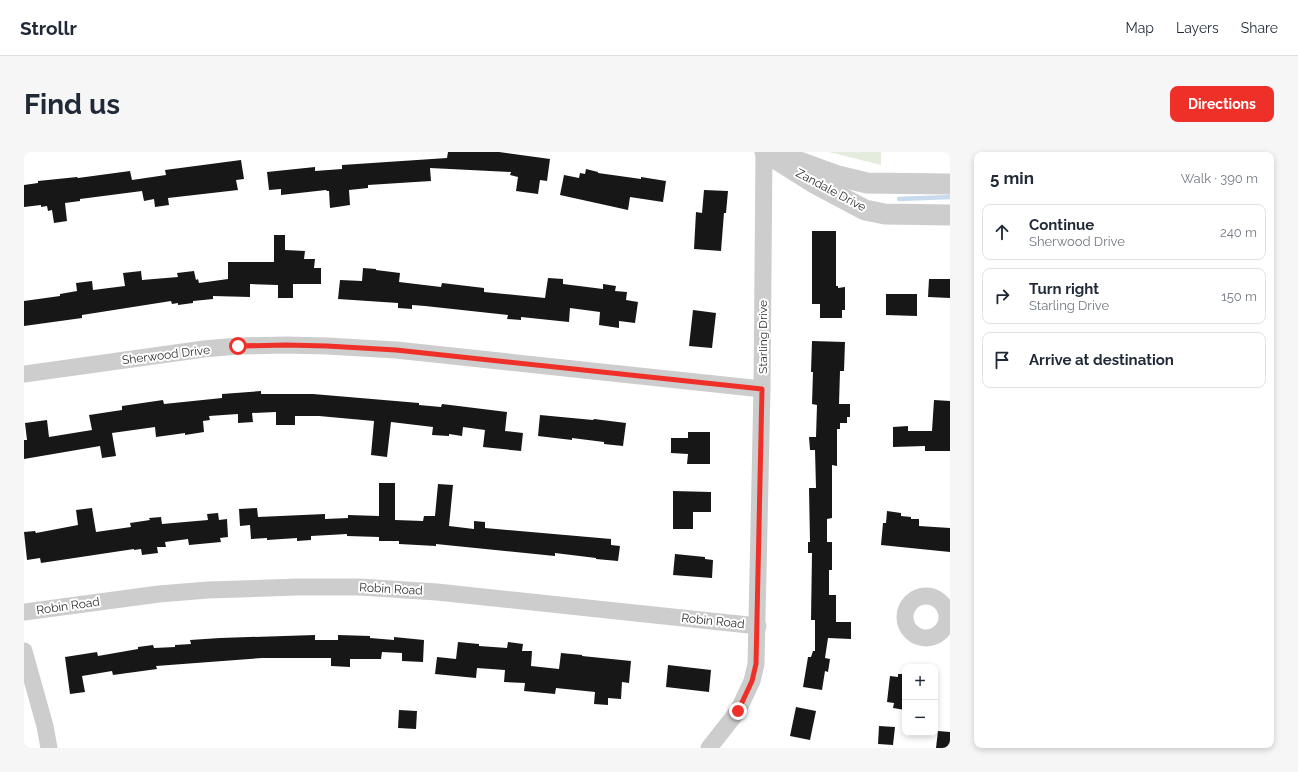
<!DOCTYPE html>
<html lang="en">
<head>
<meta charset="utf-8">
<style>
  :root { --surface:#fff; --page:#f6f6f7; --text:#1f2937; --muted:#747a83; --line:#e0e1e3; --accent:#ef3029 }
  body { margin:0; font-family:Raleway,sans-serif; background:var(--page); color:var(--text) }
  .controls { position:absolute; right:12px; bottom:12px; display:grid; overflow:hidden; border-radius:8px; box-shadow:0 2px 6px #0003 }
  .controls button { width:36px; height:36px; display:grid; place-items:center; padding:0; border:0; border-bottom:1px solid var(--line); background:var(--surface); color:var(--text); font:20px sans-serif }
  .stop { position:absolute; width:12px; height:12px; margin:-9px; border:3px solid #ef3029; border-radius:50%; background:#fff }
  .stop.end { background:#ef3029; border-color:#fff; box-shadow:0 1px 4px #0008 }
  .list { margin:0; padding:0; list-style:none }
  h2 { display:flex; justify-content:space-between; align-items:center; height:52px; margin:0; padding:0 16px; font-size:17px }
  h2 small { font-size:13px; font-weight:400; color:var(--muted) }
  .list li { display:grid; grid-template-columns:26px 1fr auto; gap:12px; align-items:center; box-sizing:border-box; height:56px; margin:0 8px 8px; padding:0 8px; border:1px solid var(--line); border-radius:8px }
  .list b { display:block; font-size:15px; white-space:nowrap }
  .list p { margin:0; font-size:13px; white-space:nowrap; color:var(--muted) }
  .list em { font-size:13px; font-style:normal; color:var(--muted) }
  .icon { flex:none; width:22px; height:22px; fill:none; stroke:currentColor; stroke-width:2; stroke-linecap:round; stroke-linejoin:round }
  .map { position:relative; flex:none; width:926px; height:596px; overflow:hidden; border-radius:8px }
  header { display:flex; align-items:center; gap:24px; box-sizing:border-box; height:56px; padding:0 20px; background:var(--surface); border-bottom:1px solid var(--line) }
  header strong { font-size:19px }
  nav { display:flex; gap:22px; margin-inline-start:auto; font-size:14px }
  .intro { display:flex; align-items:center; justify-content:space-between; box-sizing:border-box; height:96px; padding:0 24px }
  h1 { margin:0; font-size:28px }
  .button { padding:10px 18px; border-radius:8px; background:var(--accent); color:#fff; font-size:14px; font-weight:700 }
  main { display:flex; gap:24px; padding:0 24px }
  aside { flex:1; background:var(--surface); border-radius:8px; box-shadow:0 2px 6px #0003 }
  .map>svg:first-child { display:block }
  .green { fill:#e4eddd }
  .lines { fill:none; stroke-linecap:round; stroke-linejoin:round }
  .stream { stroke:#c8dbee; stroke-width:4.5 }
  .building { fill:#171717 }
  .minor { stroke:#cdcdcd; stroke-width:17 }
  .tertiary { stroke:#cdcdcd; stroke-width:21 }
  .route { stroke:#ef3029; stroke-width:5 }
  .labels { text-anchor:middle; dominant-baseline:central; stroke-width:4; stroke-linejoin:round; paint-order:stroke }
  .street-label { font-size:12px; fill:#303030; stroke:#fff }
</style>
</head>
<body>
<header>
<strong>Strollr</strong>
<nav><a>Map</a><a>Layers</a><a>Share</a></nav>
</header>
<div class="intro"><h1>Find us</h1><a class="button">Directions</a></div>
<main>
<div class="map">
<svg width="926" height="596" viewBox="0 0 926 596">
  <rect width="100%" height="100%" fill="#fff"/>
  <path class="green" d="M805,0h52v13z"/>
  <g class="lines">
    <path class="stream" d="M875,47l51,-2"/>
  </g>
  <g class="building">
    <path d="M424,0h51l51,7 -3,22 -7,-1 -2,14 -22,-3 2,-14 -8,-2 1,-3 -81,-4 1,13 -63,4v3l-19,2 1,15 -20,3 -1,-17h-2l-1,-1 -45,5v-6l-12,1 -2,-18 48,-5v4l27,-2v-4l105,-7z"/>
    <path d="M217,8l3,19 -8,1 2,10 -70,8 1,7 -14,2 -1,-8 -10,2 -2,-10 -62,8v2l-15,2 2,18 -13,2 -2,-13 -4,1 -1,-5 -6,1v-2l-17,2v-22l14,-2v-2l39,-4 1,1 52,-7 2,9 34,-5 -1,-5z"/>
    <path d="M562,17l12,3v1l43,6v-2l25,4 -3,21 -33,-5 -2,13 -68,-15 4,-20 15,3 1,-5 5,1z"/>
    <path d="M680,38l24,1 -2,22h-2l-3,38 -27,-2 2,-37 6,1z"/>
    <path d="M788,79h24v55h2v2l7,-1v23h-3v8h-22v-14h-8z"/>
    <path d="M250,83h11v15l20,1 -1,8h11l-1,9h7v16h-28v14h-15v-13l-28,-1v13l-37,-1v3l-20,2v2l-15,2v-2l-6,1 -1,-3 -89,14v3l-58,8v-25l36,-5v-2l17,-3 -1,-8 16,-2 1,9 32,-4 -2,-13 18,-2 1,9 36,-3 -1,-4 17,-2 2,9 2,-1 1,4 29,-4v-17h46z"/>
    <path d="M339,116l13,1v1l24,3 -1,9 42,5 1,-4 42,5v4l61,6 3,-20 15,1v5l40,5v-5l13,2 -1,5 12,1 -1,8 12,2 -3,21 -16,-2v7l-20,-3 1,-13 -30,-4 -1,14 -48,-5v3l-14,-1 1,-4 -83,-9 -13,-1v4l-14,-1v-5l-60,-4 2,-19 22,1z"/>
    <path d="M905,127h21v19l-22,-1z"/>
    <path d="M862,142h31v22l-31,-1z"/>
    <path d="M669,158l23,3 -4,35 -23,-2z"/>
    <path d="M788,189l33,1 -1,29h-4l-1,33h11v13h-3v6h-7v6h-3v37l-5,-1v53l-5,1v23h5v28h-3v25h7v27h15v17l-23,-1 -3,20 5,1 -2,13 -3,-1 -3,19 -19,-3 5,-30h3l2,-6h2v-31h-4l1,-67h-4v-11h2l-1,-54h7l-1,-38h-5l-1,-13h7l1,-32 -5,-1 1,-32h-2z"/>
    <path d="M237,239v3h52l106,9v2l22,2 1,-3 65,8 -2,19 18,2 -2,18 -38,-4 2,-17 -22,-3 -1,9 -13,-2v2l-17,-1 1,-8 -42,-5 -4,35 -16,-2 3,-34 -55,-5h-24v9h-19v-13l-24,1 1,9 -15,1v-9l-29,2 1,4 -7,1 1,11 -19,3v-2l-29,4 -1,-10 -43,6 4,23 -14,2 -2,-12 -76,13v-19h3l-2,-17 22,-3 2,17 43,-7 -3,-15 33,-5v-4l41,-6 1,4 58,-6v-4z"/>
    <path d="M910,248l16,1v50h-25v-5l-32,1v-20l15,-1v5h24z"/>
    <path d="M516,263l53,5 1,-1 32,4 -3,23 -19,-2v-2l-32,-4v2l-34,-4z"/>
    <path d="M664,280h22v32h-23l1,-10 -17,-1v-15h17z"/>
    <path d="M355,331h16v37l28,1 1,-5h11l3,-32 15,1 -4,41 25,3v-8l11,1v6l126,11v6l9,1 -2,15 -22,-2v-1l-41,-5v3l-119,-12v2l-37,-2v-3h-20v-4l-32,-1v-2l-36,2v4l-14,1v-3l-30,2v-2l-16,1 -1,-14 -10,1 -1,-17 18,-1 1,9 67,-3v5l23,-1v-3l31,1z"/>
    <path d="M649,339l38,1v20h-18v17h-20z"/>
    <path d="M68,356l4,24 35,-5 -1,-4 20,-3 -1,-2 12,-1 1,7 46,-4 -1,-6 11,-1 1,7 8,-1 1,18 -8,1 1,4 -32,3 -1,-6 -23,3 1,5h-9l1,6 -16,2 -1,-6 -7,1v-1l-93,14 -1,-5 -13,2 -3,-28 11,-1 1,2 42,-8 -2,-15z"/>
    <path d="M863,359l14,2v3l10,1v2h8v7l31,2v24l-69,-7 2,-22h3z"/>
    <path d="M651,402l30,3v2l8,1 -1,18 -39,-3z"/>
    <path d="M291,483v5h23v-5l32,1v2l24,2v-3l30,3 -1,22 -21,-1v-8l-20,-1 -1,7h-31v8l-19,-1v-8h-69l-106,8 1,3 -44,6 -1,-4 -30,5 3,16 -15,2 -5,-37 32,-5 1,4 40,-7v-2l15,-2 1,3 21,-1v-2l16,-1 -1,-4 30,-2z"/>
    <path d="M434,490l21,2v2l28,2 1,-6 15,2 -1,7h10l-1,15 28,3 2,-16 21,2v1l49,5 -2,22 -7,-1 -1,17 -13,-1v7l-14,-1 1,-12 -39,-4 -1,6 -31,-3 1,-8 -21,-1 1,-12 -28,-2 -1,10 -41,-4 2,-17 19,2z"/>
    <path d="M644,513l43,5 -2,22 -43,-5z"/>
    <path d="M874,522h7v36l-12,-2 1,-5 -7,-1 3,-26 8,1z"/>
    <path d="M772,555l20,4 -6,29 -20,-4z"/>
    <path d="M375,558l18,1 -1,18 -18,-1z"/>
    <path d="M855,574l16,1 -2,18 -15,-1z"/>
    <path d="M914,579l12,1v16h-14z"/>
  </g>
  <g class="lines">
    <g class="minor">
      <path d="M0,222l180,-25 34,-3 48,-1 41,1 69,4 366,39"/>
      <circle cx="902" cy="465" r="21"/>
      <path d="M0,460l135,-18 49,-4 90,-3h62l77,5 321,34"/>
      <path d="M0,499l21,75 4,22"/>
      <path d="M685,596l29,-37 14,-30 4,-17 6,-275 2,-237"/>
    </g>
    <g class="tertiary">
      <path d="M741,0l51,32 49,26 20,4 65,1"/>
      <path d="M767,7l47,17 29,7 83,1"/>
    </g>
  </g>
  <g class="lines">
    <path class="route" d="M214,194l48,-1 41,1 69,4 366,39 -6,275 -4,17 -14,30"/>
  </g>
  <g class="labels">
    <g class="street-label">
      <text transform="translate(807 38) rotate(28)">Zandale Drive</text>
      <text transform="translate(739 185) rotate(-90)">Starling Drive</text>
      <text transform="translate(142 203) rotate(-7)">Sherwood Drive</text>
      <text transform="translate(367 437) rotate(3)">Robin Road</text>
      <text transform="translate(44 454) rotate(-8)">Robin Road</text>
      <text transform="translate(689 469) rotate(6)">Robin Road</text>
    </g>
  </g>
</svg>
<div class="controls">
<button>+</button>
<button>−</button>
</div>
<div class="stop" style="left:214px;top:194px"></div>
<div class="stop end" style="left:714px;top:559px"></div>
</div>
<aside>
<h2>5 min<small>Walk · 390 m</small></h2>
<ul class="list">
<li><svg class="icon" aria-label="ahead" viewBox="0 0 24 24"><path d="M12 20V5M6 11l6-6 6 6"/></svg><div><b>Continue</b><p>Sherwood Drive</p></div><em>240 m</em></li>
<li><svg class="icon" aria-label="right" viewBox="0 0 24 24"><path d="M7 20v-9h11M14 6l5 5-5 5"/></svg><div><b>Turn right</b><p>Starling Drive</p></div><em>150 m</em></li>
<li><svg class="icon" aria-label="arrive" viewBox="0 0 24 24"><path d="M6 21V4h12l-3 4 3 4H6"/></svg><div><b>Arrive at destination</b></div></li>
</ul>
</aside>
</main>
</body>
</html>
